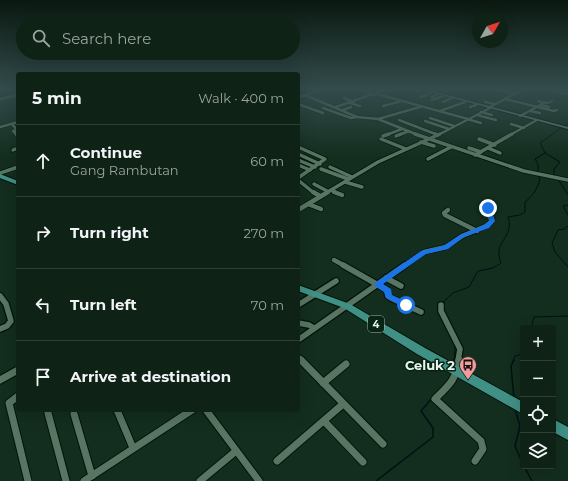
<!DOCTYPE html>
<html lang="en">
<head>
<meta charset="utf-8">
<style>
  :root { --surface:#0e2216; --page:#172a1f; --text:#f1f3f6; --muted:#9ba4a1; --line:#2e3f35 }
  body { margin:0; font-family:Montserrat,sans-serif; background:var(--page); color:var(--text) }
  .controls { position:absolute; right:12px; bottom:12px; display:grid; overflow:hidden; border-radius:4px; box-shadow:0 4px 16px #0002 }
  .controls button { width:36px; height:36px; display:grid; place-items:center; padding:0; border:0; border-bottom:1px solid var(--line); background:var(--surface); color:var(--text); font:20px sans-serif }
  .compass { position:absolute; left:472px; top:12px; width:36px; height:36px; border-radius:50%; background:var(--surface); box-shadow:0 4px 16px #0002; rotate:51deg }
  .stop { position:absolute; width:12px; height:12px; margin:-9px; border:3px solid #1a73e8; border-radius:50%; background:#fff }
  .stop.end { background:#1a73e8; border-color:#fff; box-shadow:0 1px 4px #0008 }
  .list { margin:0; padding:0; list-style:none }
  h2 { display:flex; justify-content:space-between; align-items:center; height:52px; margin:0; padding:0 16px; font-size:17px }
  h2 small { font-size:13px; font-weight:400; color:var(--muted) }
  .list li { display:grid; grid-template-columns:26px 1fr auto; gap:12px; align-items:center; box-sizing:border-box; height:72px; padding:0 16px; border-top:1px solid var(--line) }
  .list b { display:block; font-size:15px; white-space:nowrap }
  .list p { margin:0; font-size:13px; white-space:nowrap; color:var(--muted) }
  .list em { font-size:13px; font-style:normal; color:var(--muted) }
  .icon { flex:none; width:22px; height:22px; fill:none; stroke:currentColor; stroke-width:2; stroke-linecap:round; stroke-linejoin:round }
  .map { position:relative; flex:none; width:568px; height:481px; overflow:hidden }
  .search { position:absolute; background:var(--surface); box-shadow:0 4px 16px #0002; left:16px; top:16px; width:284px; height:44px; display:flex; align-items:center; gap:10px; box-sizing:border-box; padding:0 14px; border-radius:22px; color:var(--muted); font-size:15px }
  .panel { position:absolute; background:var(--surface); box-shadow:0 4px 16px #0002; left:16px; top:72px; width:284px; height:340px; border-radius:4px }
  .map>svg:first-child { display:block }
  .lines { fill:none; stroke-linecap:round; stroke-linejoin:round }
  .stream-far1 { stroke:#001115; stroke-width:1 }
  .stream { stroke:#001115; stroke-width:1.5 }
  .street-far4-casing { stroke:#001508; stroke-width:3.5 }
  .street-far3-casing { stroke:#001508; stroke-width:5 }
  .street-far2-casing { stroke:#001508; stroke-width:6 }
  .street-far1-casing { stroke:#001508; stroke-width:8 }
  .street-casing { stroke:#001508; stroke-width:9 }
  .secondary-casing { stroke:#001508; stroke-width:2 }
  .highway-casing { stroke:#001508; stroke-width:2 }
  .street-far4 { stroke:#587462; stroke-width:2.5 }
  .street-far3 { stroke:#587462; stroke-width:3.5 }
  .street-far2 { stroke:#587462; stroke-width:4.5 }
  .street-far1 { stroke:#587462; stroke-width:5.5 }
  .street { stroke:#587462; stroke-width:7 }
  .secondary { fill:#517c6d; fill-rule:evenodd }
  .highway { fill:#409086; fill-rule:evenodd }
  .route { fill:#1a73e8 }
  .labels { text-anchor:middle; dominant-baseline:central; stroke-width:3; stroke-linejoin:round; paint-order:stroke }
  .shield { fill:#092315; stroke:#a5b7ac; stroke-width:1 }
  .shield-label { font-size:10px; font-weight:bold; fill:#e8f7ed }
  .near-poi-label { font-size:13px; font-weight:bold; fill:#e8f7ed; stroke:#092315; text-anchor:end }
</style>
</head>
<body>
<div class="map">
<svg width="568" height="481" viewBox="0 0 568 481">
  <rect width="100%" height="100%" fill="#132d1e"/>
  <g class="lines">
    <g class="stream-far1">
      <path d="M538,172v-8l-3,-5 10,-6"/>
      <path d="M554,176v-7l6,-7 -15,-9 -5,-10 28,-20"/>
      <path d="M558,179l10,16"/>
      <path d="M568,205l-5,1 5,9"/>
      <path d="M568,226l-4,3 -6,1 -6,13 3,9 13,15"/>
      <path d="M442,303l11,-10 16,-6 9,-16 15,-3 8,-5c-9,-23 14,-24 7,-46l12,-2 5,-3v-10c8,-7 12,-12 15,-23l-2,-4"/>
      <path d="M533,328l-1,-4 2,-7 34,-1"/>
      <path d="M454,361l1,-15"/>
      <path d="M513,361l2,-5 8,-2"/>
    </g>
    <g class="stream">
      <path d="M514,360l-3,6 3,32"/>
      <path d="M454,364v-4"/>
      <path d="M515,409l5,17 -5,20 8,18"/>
      <path d="M524,466l8,15"/>
      <path d="M376,481l57,-44v-9l-12,-17 11,-13"/>
    </g>
    <g class="street-far4-casing">
      <g id="street-far4">
        <path d="M14,89l4,4"/>
        <path d="M360,89l14,6"/>
        <path d="M495,89l20,5"/>
        <path d="M546,89l22,5"/>
        <path d="M430,92l8,-3"/>
        <path d="M377,94l91,25"/>
        <path d="M305,95l52,22 21,2 40,16"/>
        <path d="M298,97l27,-8"/>
        <path d="M421,97l11,-4"/>
        <path d="M432,97l6,-3"/>
        <path d="M344,98l10,4"/>
        <path d="M0,99l18,-4"/>
        <path d="M505,99l49,12 3,-1"/>
        <path d="M432,100l12,-4"/>
        <path d="M443,102l9,-4"/>
        <path d="M485,102l10,2"/>
        <path d="M544,102l4,1 4,-2"/>
        <path d="M350,103l10,3"/>
        <path d="M298,104l25,9"/>
        <path d="M541,105l8,2"/>
        <path d="M383,106l19,-5"/>
        <path d="M336,107l51,-18"/>
        <path d="M470,107l6,-2"/>
        <path d="M323,108l28,10 6,-1"/>
        <path d="M488,108l36,-19"/>
        <path d="M343,110l8,-3"/>
        <path d="M440,111l25,-9"/>
        <path d="M530,111l10,2"/>
        <path d="M481,112l11,3"/>
        <path d="M477,115l19,5"/>
        <path d="M520,116l24,-13 -6,-2"/>
        <path d="M430,118l24,8"/>
        <path d="M378,119l42,-12"/>
        <path d="M467,119l14,4"/>
        <path d="M399,120l39,15"/>
        <path d="M425,121l24,8"/>
        <path d="M12,124l5,6 -4,1 4,4"/>
        <path d="M511,124l13,4"/>
        <path d="M0,127l18,-5"/>
        <path d="M386,135l16,-6"/>
        <path d="M399,135l10,-4"/>
        <path d="M438,135l52,-27"/>
        <path d="M510,135l27,-15"/>
      </g>
    </g>
    <g class="street-far3-casing">
      <g id="street-far3">
        <path d="M16,134l2,2"/>
        <path d="M415,134l109,37 44,9"/>
        <path d="M435,134l3,1"/>
        <path d="M383,136l6,-2"/>
        <path d="M396,136l5,-2"/>
        <path d="M381,139l25,10"/>
        <path d="M479,139l16,6"/>
        <path d="M421,142l13,4"/>
        <path d="M298,147l27,12 -27,19"/>
        <path d="M469,148l12,4"/>
        <path d="M488,148l12,5"/>
        <path d="M13,150l5,-2"/>
        <path d="M298,154l22,10"/>
        <path d="M475,155l37,-21"/>
        <path d="M428,159l23,-12"/>
        <path d="M298,160l17,7"/>
        <path d="M298,165l12,5"/>
        <path d="M330,167l22,10"/>
        <path d="M321,169l27,10"/>
        <path d="M0,173l18,-6"/>
        <path d="M298,180l16,13"/>
        <path d="M345,182l17,5"/>
        <path d="M314,184l13,7"/>
        <path d="M331,190l6,3"/>
        <path d="M326,193l52,-31 62,-28"/>
      </g>
    </g>
    <g class="street-far2-casing">
      <g id="street-far2">
        <path d="M313,192l7,4"/>
        <path d="M334,192l8,3"/>
        <path d="M308,204l13,5"/>
        <path d="M298,210l30,-18"/>
        <path d="M448,210l-4,3 1,2 32,16"/>
        <path d="M334,260l11,6"/>
        <path d="M404,266l20,-14 22,-5 16,-11 24,-10 6,-5 -2,-10 -4,-4"/>
      </g>
    </g>
    <g class="street-far1-casing">
      <g id="street-far1">
        <path d="M343,265l44,25 1,6 3,2 30,14"/>
        <path d="M386,278l15,8"/>
        <path d="M0,296l6,8 5,17 -4,5 -7,3"/>
        <path d="M298,305l38,-24"/>
        <path d="M441,305v6l19,38 -2,12"/>
        <path d="M298,323l11,2 5,3"/>
        <path d="M298,340l107,-75"/>
        <path d="M298,357l4,4"/>
      </g>
    </g>
    <g class="street-casing">
      <g id="street">
        <path d="M301,360l82,84"/>
        <path d="M459,360c-3,20 -10,25 -24,39l46,42 2,8 -8,12"/>
        <path d="M0,380l18,-10"/>
        <path d="M323,383l23,-19"/>
        <path d="M18,396l-9,7 19,78"/>
        <path d="M117,410l16,38"/>
        <path d="M206,410l53,71"/>
        <path d="M48,413l18,68"/>
        <path d="M74,414l18,62"/>
        <path d="M324,421l39,41"/>
        <path d="M277,461l66,-57"/>
        <path d="M84,481l108,-71"/>
        <path d="M200,481l36,-30"/>
      </g>
    </g>
    <g class="secondary-casing">
      <path id="secondary" d="M425,89l143,38v2l-150,-40z"/>
    </g>
    <g class="highway-casing">
      <g id="highway">
        <path d="M0,174l18,7v4l-18,-7z"/>
        <path d="M298,285l52,19 75,44 98,54v12l-106,-60 -73,-46 -46,-17z"/>
        <path d="M553,419l15,8v13l-15,-8z"/>
      </g>
    </g>
    <use href="#street-far4" class="street-far4"/>
    <use href="#street-far3" class="street-far3"/>
    <use href="#street-far2" class="street-far2"/>
    <use href="#street-far1" class="street-far1"/>
    <use href="#street" class="street"/>
    <use href="#secondary" class="secondary"/>
    <use href="#highway" class="highway"/>
  </g>
  <linearGradient id="sky" x2="0" y2="1"><stop stop-color="#0a1910"/><stop offset="0.57" stop-color="#334c4c"/><stop offset="1" stop-color="#334c4c" stop-opacity="0"/></linearGradient>
  <rect width="568" height="157" fill="url(#sky)"/>
  <path class="route" d="M488,206l3,2 4,13 -6,7 -25,9 -16,12 -22,5 -43,30 8,5 1,6 17,8v4h-5l-18,-9 -2,-6 -9,-6v-3l46,-32 22,-5 17,-11 24,-10 5,-4 -4,-13z"/>
  <defs>
    <g id="bus-pin" transform="scale(0.9)"><path d="M0 17L-7.5 6A9.5 9.5 0 1 1 7.5 6Z" fill="#f59b9d" stroke="#092315"/><path d="M-5-6H5V4H4V6H2V4H-2V6H-4V4H-5ZM-3.5-4V0h7V-4ZM-3.5 1.2v1.5H-2V1.2ZM2 1.2v1.5H3.5V1.2Z" fill="#111"/></g>
  </defs>
  <g fill-rule="evenodd">
    <use href="#bus-pin" x="468" y="365"/>
  </g>
  <g class="labels">
    <rect class="shield" x="368" y="316" width="16" height="16" rx="3"/>
    <g class="shield-label">
      <text x="376" y="324">4</text>
    </g>
    <g class="near-poi-label">
      <text x="455" y="365">Celuk 2</text>
    </g>
  </g>
</svg>
<div class="controls">
<button>+</button>
<button>−</button>
<button><svg class="icon" aria-label="locate" viewBox="0 0 24 24"><circle cx="12" cy="12" r="6"/><path d="M12 2v4M12 18v4M2 12h4M18 12h4"/></svg></button>
<button><svg class="icon" aria-label="layers" viewBox="0 0 24 24"><path d="M12 4l9 5-9 5-9-5zM3 14l9 5 9-5"/></svg></button>
</div>
<svg class="compass" viewBox="-18 -18 36 36"><path d="M0-13l5 13h-10z" fill="#e53935"/><path d="M0 13l5-13h-10z" fill="#9ba4a1"/></svg>
<div class="stop" style="left:406px;top:305px"></div>
<div class="stop end" style="left:488px;top:208px"></div>
<div class="search"><svg class="icon" aria-label="search" viewBox="0 0 24 24"><circle cx="10" cy="10" r="6"/><path d="M15 15l6 6"/></svg>Search here</div>
<section class="panel">
<h2>5 min<small>Walk · 400 m</small></h2>
<ul class="list">
<li><svg class="icon" aria-label="ahead" viewBox="0 0 24 24"><path d="M12 20V5M6 11l6-6 6 6"/></svg><div><b>Continue</b><p>Gang Rambutan</p></div><em>60 m</em></li>
<li><svg class="icon" aria-label="right" viewBox="0 0 24 24"><path d="M7 20v-9h11M14 6l5 5-5 5"/></svg><div><b>Turn right</b></div><em>270 m</em></li>
<li><svg class="icon" aria-label="left" viewBox="0 0 24 24"><path d="M17 20v-9H6M10 6l-5 5 5 5"/></svg><div><b>Turn left</b></div><em>70 m</em></li>
<li><svg class="icon" aria-label="arrive" viewBox="0 0 24 24"><path d="M6 21V4h12l-3 4 3 4H6"/></svg><div><b>Arrive at destination</b></div></li>
</ul>
</section>
</div>
</body>
</html>
